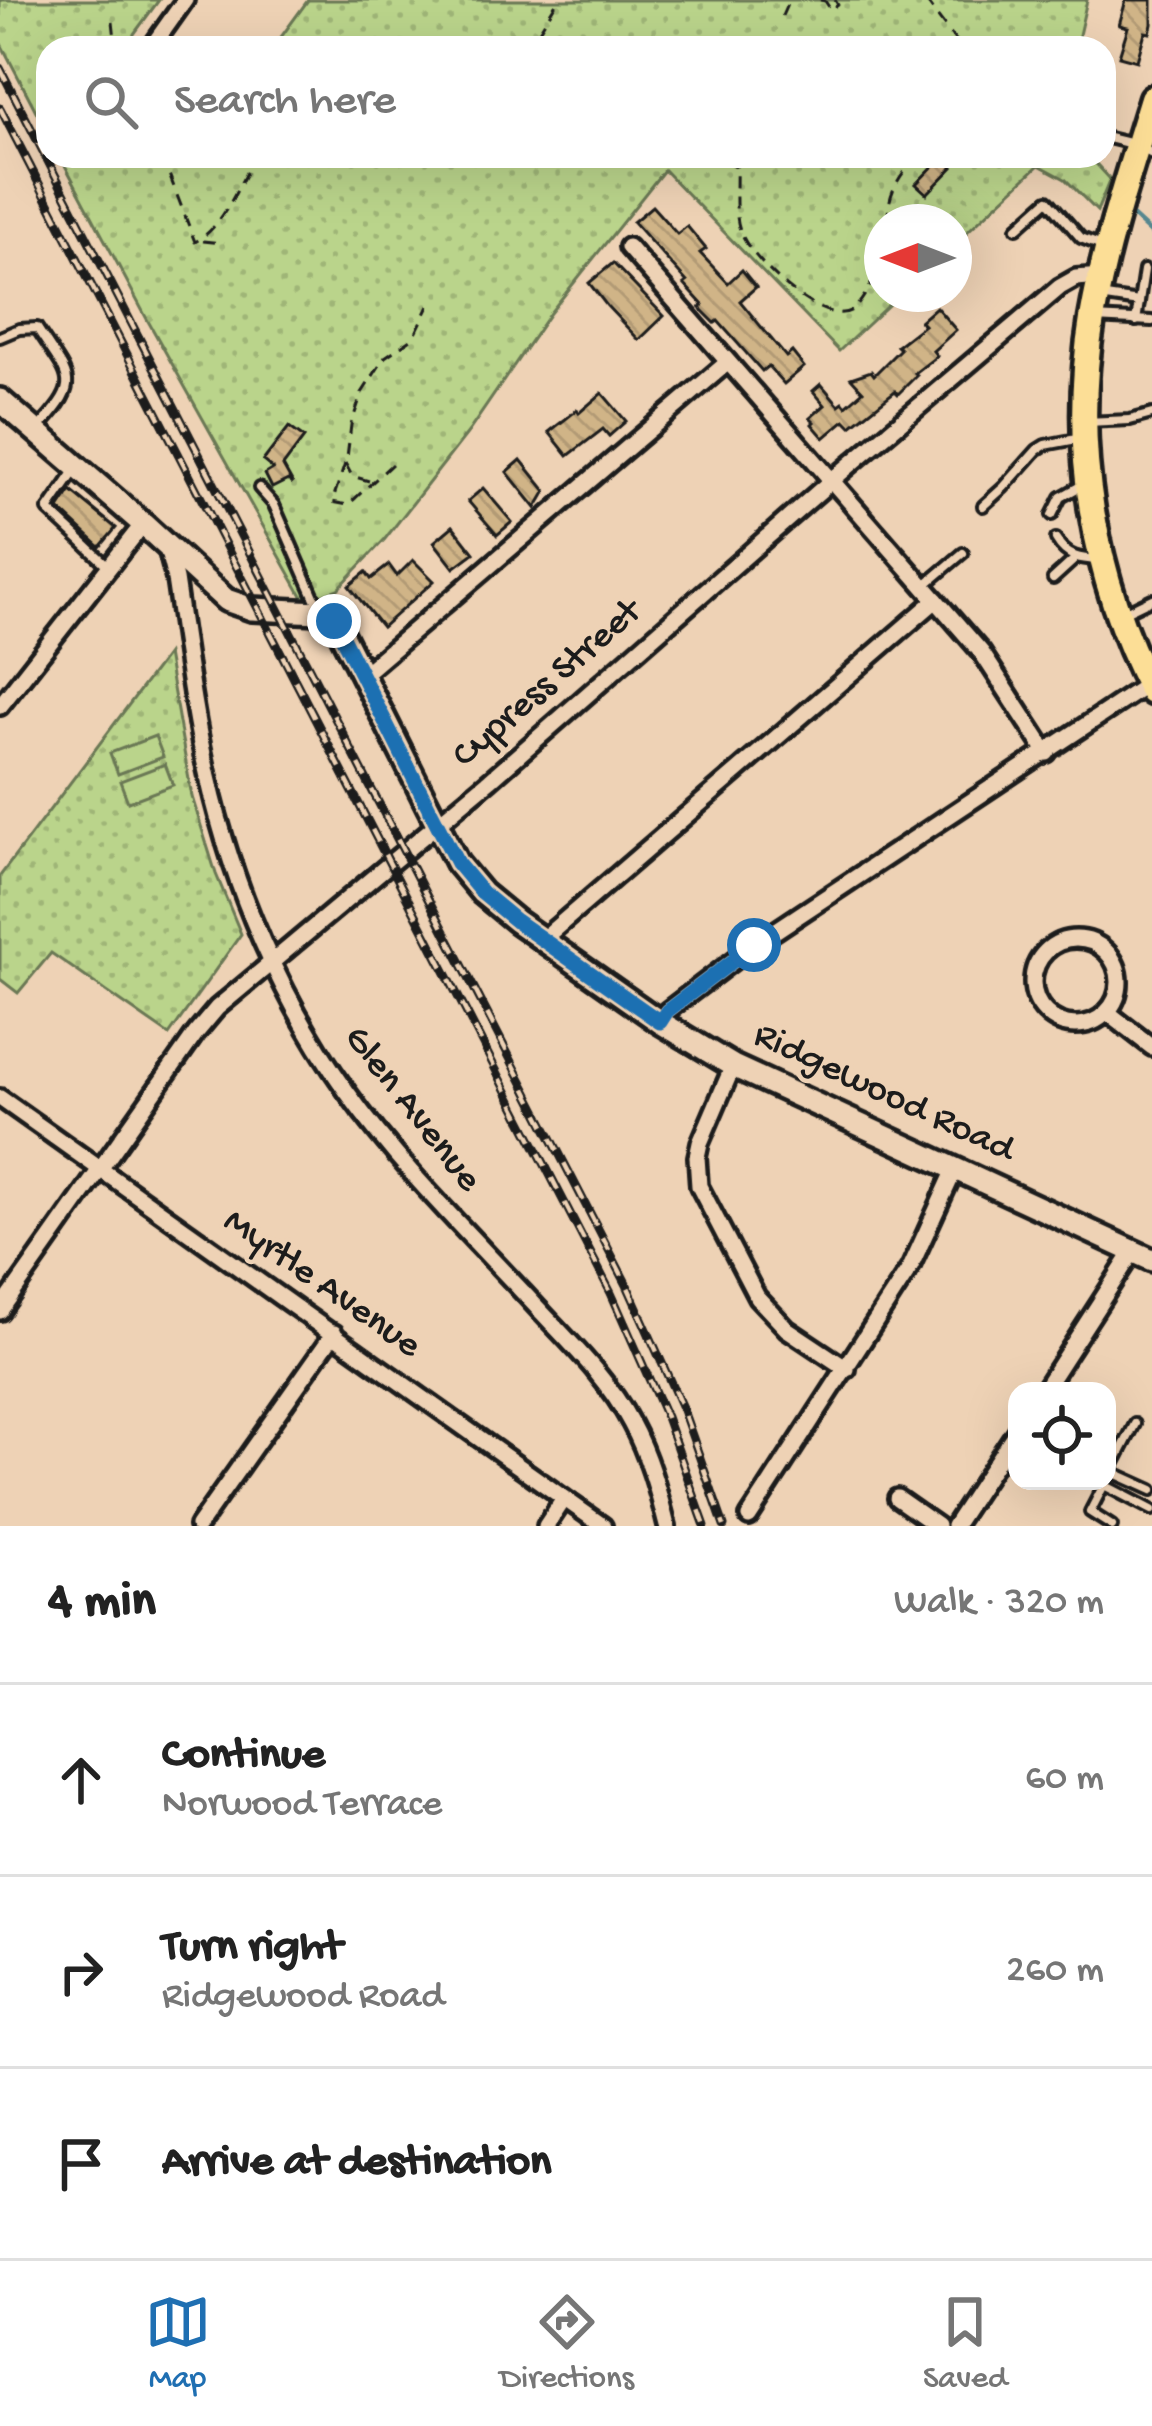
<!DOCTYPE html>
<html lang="en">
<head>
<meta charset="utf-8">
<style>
  :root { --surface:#fff; --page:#f2f2f2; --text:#222; --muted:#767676; --line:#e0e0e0; --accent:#1f6fb2 }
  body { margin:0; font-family:"Gochi Hand",sans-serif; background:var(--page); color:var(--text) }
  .controls { position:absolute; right:36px; bottom:36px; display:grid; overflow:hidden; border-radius:24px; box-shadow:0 12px 48px #0002 }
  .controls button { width:108px; height:108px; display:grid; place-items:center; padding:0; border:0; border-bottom:3px solid var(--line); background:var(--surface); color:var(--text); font:60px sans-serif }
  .compass { position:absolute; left:864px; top:204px; width:108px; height:108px; border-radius:50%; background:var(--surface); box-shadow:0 12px 48px #0002; rotate:270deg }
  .stop { position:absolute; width:36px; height:36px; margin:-27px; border:9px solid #1f6fb2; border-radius:50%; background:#fff }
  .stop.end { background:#1f6fb2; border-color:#fff; box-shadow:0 3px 12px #0008 }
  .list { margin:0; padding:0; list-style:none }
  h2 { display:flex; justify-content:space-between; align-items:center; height:156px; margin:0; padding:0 48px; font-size:51px }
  h2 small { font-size:39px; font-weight:400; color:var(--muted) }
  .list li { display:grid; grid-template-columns:78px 1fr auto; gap:36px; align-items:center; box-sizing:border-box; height:192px; padding:0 48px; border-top:3px solid var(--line) }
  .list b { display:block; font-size:45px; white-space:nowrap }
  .list p { margin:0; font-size:39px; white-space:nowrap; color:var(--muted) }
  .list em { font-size:39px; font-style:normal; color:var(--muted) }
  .icon { flex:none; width:66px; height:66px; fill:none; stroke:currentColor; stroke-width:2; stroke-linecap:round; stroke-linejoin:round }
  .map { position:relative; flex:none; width:1152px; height:1526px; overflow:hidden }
  .search { position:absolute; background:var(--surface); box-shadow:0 12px 48px #0002; left:36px; right:36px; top:36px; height:132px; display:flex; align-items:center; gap:30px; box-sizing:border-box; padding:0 42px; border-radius:36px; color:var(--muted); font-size:45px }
  .sheet { height:732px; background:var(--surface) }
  nav { display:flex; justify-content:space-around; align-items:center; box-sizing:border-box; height:168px; border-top:3px solid var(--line); background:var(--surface); font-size:33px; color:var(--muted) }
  nav a { display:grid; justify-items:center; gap:6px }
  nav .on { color:var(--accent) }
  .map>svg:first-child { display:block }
  .grass { fill:url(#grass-dots); stroke:#6b7854; stroke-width:3 }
  .garden { fill:#bad48b; stroke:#6b7854; stroke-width:3 }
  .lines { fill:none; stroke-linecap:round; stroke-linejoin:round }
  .stream { stroke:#57878f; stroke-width:4.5 }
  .building { fill:url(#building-back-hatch); stroke:#1c1c1c; stroke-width:3 }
  .lane-casing { stroke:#1c1c1c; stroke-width:16 }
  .street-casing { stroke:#1c1c1c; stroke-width:24 }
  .secondary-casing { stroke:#1c1c1c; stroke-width:30 }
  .primary-casing { stroke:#1c1c1c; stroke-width:33 }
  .path { stroke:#1c1c1c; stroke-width:3; stroke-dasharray:12 9; stroke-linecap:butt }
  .lane { stroke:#eed2b5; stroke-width:8 }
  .street { stroke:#eed2b5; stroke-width:15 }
  .secondary { stroke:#eed2b5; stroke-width:21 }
  .primary { stroke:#fcde96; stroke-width:24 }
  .rail-casing { stroke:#1c1c1c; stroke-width:9 }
  .rail { stroke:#eed2b5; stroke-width:4.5; stroke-dasharray:14; stroke-linecap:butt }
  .route { stroke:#1f6fb2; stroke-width:15 }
  .labels { text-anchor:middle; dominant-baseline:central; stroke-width:9; stroke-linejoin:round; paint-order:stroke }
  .street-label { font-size:39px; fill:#1c1c1c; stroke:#eed2b5 }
</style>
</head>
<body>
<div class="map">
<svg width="1152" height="1526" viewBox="0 0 1152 1526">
  <defs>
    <pattern id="grass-dots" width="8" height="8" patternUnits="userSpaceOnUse" patternTransform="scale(3)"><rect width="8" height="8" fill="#bad48b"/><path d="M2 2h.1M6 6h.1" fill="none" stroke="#9fb577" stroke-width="1.8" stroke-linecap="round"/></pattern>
    <pattern id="building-back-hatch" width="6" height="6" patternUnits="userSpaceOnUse" patternTransform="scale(3)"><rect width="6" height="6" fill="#d0b487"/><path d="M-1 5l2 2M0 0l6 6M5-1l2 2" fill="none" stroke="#b29a74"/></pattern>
  </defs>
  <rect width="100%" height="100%" fill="#eed2b5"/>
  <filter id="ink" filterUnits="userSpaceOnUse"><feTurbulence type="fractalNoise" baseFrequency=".00833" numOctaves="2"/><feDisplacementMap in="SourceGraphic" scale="24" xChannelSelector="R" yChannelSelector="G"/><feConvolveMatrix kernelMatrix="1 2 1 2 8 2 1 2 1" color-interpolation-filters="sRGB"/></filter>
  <g filter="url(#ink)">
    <g class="grass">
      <path d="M0,0h159l-25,34 -3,14h-83v86l-48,-92z"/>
      <path d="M308,0h779l-11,48h-803z"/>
      <path d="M60,156h1029l21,23 -13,32 -32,-32 -26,-14 -85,79v-22h-72v72h18l-61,57 -175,-181 -114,143 -81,118 -84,108 -47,50 -33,12 -157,-280z"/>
      <path d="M167,654l25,143 24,77 25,60 -72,101 -118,-82 -33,40 -18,-14v-103z"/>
    </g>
    <g class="garden">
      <path d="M155,736l8,21 -45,17 -8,-21z"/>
      <path d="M165,764l8,21 -45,17 -8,-21z"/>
    </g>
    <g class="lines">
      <path class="stream" d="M1128,212l24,22"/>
    </g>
    <g class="building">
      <path d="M1126,0h26v24l-2,9 -5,-1 -8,29 -18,-5 9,-29 -9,-2z"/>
      <path d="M942,157l11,10 -26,27 -11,-10z"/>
      <path d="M652,206l25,28 10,-8 19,23 -6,4 28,30 14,-13 14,17 -16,14 46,56 6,-5 12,15 -20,17 -16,-18 -6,5 -44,-50 -3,2 -15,-15 3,-3 -19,-21 3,-2 -54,-60z"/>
      <path d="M613,263l51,53 -25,24 -32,-34 -18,-23z"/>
      <path d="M936,307l20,23 -23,21 4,5 -22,17 2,2 -19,19 -3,-3 -44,35 -6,-6 -21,18 -12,-14 2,-2 -4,-4 15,-13 -12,-14 8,-7 18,21 4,-3 3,4 17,-15 -12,-13 20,-7 3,4 26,-26 -3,-3 27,-21 -4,-4z"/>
      <path d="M602,393l24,28 -17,15 -6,-7 -35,27 -19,-24 28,-22 2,3z"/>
      <path d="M289,427l15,11 -21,28 10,18 -5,-4 -16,8 -7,-14 8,-5 -10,-8z"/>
      <path d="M521,460l25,31 -10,17 -29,-36z"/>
      <path d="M483,488l29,34 -15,13 -29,-34z"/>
      <path d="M71,491l45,37 -16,19 -41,-38z"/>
      <path d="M453,526l21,27 -20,15 -20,-26z"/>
      <path d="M413,560l21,21 -52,46 -33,-41 17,-14 5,7 18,-14 8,11z"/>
    </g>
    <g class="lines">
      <g class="lane-casing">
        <g id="lane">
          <path d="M1104,137l33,8 15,9"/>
          <path d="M1017,228l31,-28 33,38 21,8"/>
          <path d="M1099,296l40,6"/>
          <path d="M1094,318l58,3"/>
          <path d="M1136,321l8,-51"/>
          <path d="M0,337l19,-8 18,-1c33,52 47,52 0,102"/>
          <path d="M1086,422l44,-2 22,-6"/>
          <path d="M77,468l-29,42 61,57"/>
          <path d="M259,488l15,17 46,105"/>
          <path d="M983,506l21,-19 33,-37 8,-5 37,-7"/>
          <path d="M1052,515l9,-18 25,-14"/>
          <path d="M1056,539c11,19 24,20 44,21"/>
          <path d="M1053,579l23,-21"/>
          <path d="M924,586l39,-33"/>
          <path d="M1125,612l27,-13"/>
          <path d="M1110,1471l42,19"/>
          <path d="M1107,1478l28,-54"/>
          <path d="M1106,1481l-16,31 22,14"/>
          <path d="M1104,1485l48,25"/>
        </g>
      </g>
      <g class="street-casing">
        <g id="street">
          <path d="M151,48l34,-48"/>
          <path d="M628,247l354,406 65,100"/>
          <path d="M167,548l8,31c10,66 18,133 33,198 25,111 73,222 139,315 54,76 123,143 186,211 35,38 74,74 98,120 18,33 27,67 36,103"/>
          <path d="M362,675l366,-313"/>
          <path d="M0,706l143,-182"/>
          <path d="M543,939l393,-339"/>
          <circle cx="1076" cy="982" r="43"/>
          <path d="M1107,1012l45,35"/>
          <path d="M660,1022l7,-11 87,-66 394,-261"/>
          <path d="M733,1066l-33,77 -3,14 2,29 58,111 30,32 60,40"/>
          <path d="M0,1098l603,428"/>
          <path d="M0,1311l196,-278 21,-25 273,-228 341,-299 229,-194 16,-9 25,-2"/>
          <path d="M1043,1391l91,-141"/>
          <path d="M897,1498l40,28"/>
          <path d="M749,1517l161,-249 46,-101"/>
          <path d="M198,1526l136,-193"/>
          <path d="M546,1526l18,-27"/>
          <path d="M954,1526l63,-96"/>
        </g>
      </g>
      <g class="secondary-casing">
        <path id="secondary" d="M0,400l143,124 83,76 26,9 68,3 15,9 122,242 25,30 34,28 144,101 73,44 419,194"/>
      </g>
      <g class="primary-casing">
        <path id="primary" d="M1152,98c-22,72 -47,146 -60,221 -21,127 1,259 60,373"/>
      </g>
      <g class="path">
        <path d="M820,0l5,1 6,9 7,-5 -3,-5"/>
        <path d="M925,0l36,48"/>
        <path d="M782,16l7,-16"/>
        <path d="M113,21l3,27"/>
        <path d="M525,48l7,-6 26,-42"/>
        <path d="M162,156l33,86c26,-14 40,-49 54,-75"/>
        <path d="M731,156v6l5,7c1,21 -3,47 6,66 10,25 81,94 110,75 9,-6 16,-21 22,-31l-2,-14 10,-19"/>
        <path d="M736,167l3,-11"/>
        <path d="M888,222c-1,-28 10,-46 30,-66"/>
        <path d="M203,241l21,2"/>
        <path d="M345,463l7,13 17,5"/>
        <path d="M392,464l-44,41 -16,-3 15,-44 4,-33 11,-32 23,-36 29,-20 15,-31"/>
      </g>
      <use href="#lane" class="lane"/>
      <use href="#street" class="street"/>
      <use href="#secondary" class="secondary"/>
      <use href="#primary" class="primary"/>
      <g class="rail-casing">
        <g id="rail">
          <path d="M0,68l627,1217 56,125 41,116"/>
          <path d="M0,108l611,1185 55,124 39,109"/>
        </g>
      </g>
      <use href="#rail" class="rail"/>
    </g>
  </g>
  <g class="lines" filter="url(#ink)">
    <path class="route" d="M334,621l123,242 25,30 34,28 144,101 7,-11 87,-66"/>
  </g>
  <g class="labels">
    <g class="street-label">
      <text transform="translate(548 685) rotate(-41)">Cypress Street</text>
      <text transform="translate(883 1094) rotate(25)">Ridgewood Road</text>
      <text transform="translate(411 1110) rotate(52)">Glen Avenue</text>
      <text transform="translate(321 1285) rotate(35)">Myrtle Avenue</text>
    </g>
  </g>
</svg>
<div class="controls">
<button><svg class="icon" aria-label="locate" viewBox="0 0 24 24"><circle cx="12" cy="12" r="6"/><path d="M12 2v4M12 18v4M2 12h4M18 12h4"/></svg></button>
</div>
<svg class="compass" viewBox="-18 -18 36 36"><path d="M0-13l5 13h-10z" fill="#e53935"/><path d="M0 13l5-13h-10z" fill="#767676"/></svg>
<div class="stop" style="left:754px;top:945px"></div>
<div class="stop end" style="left:334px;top:621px"></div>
<div class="search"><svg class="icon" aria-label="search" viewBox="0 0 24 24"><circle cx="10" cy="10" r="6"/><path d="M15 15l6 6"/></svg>Search here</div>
</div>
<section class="sheet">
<h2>4 min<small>Walk · 320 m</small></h2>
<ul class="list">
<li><svg class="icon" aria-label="ahead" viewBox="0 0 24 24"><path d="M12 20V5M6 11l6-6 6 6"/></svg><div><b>Continue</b><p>Norwood Terrace</p></div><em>60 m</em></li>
<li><svg class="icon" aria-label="right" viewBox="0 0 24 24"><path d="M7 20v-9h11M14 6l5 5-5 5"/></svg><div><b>Turn right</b><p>Ridgewood Road</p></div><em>260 m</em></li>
<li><svg class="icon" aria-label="arrive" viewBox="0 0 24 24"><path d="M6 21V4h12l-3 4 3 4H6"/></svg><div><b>Arrive at destination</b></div></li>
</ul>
</section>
<nav>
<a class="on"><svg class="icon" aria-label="map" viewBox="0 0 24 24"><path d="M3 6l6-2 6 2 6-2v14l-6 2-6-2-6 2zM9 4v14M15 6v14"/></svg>Map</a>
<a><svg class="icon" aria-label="directions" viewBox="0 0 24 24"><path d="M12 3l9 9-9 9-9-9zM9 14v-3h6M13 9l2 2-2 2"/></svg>Directions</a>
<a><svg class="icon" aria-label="saved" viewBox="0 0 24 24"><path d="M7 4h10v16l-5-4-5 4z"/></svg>Saved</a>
</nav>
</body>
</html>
